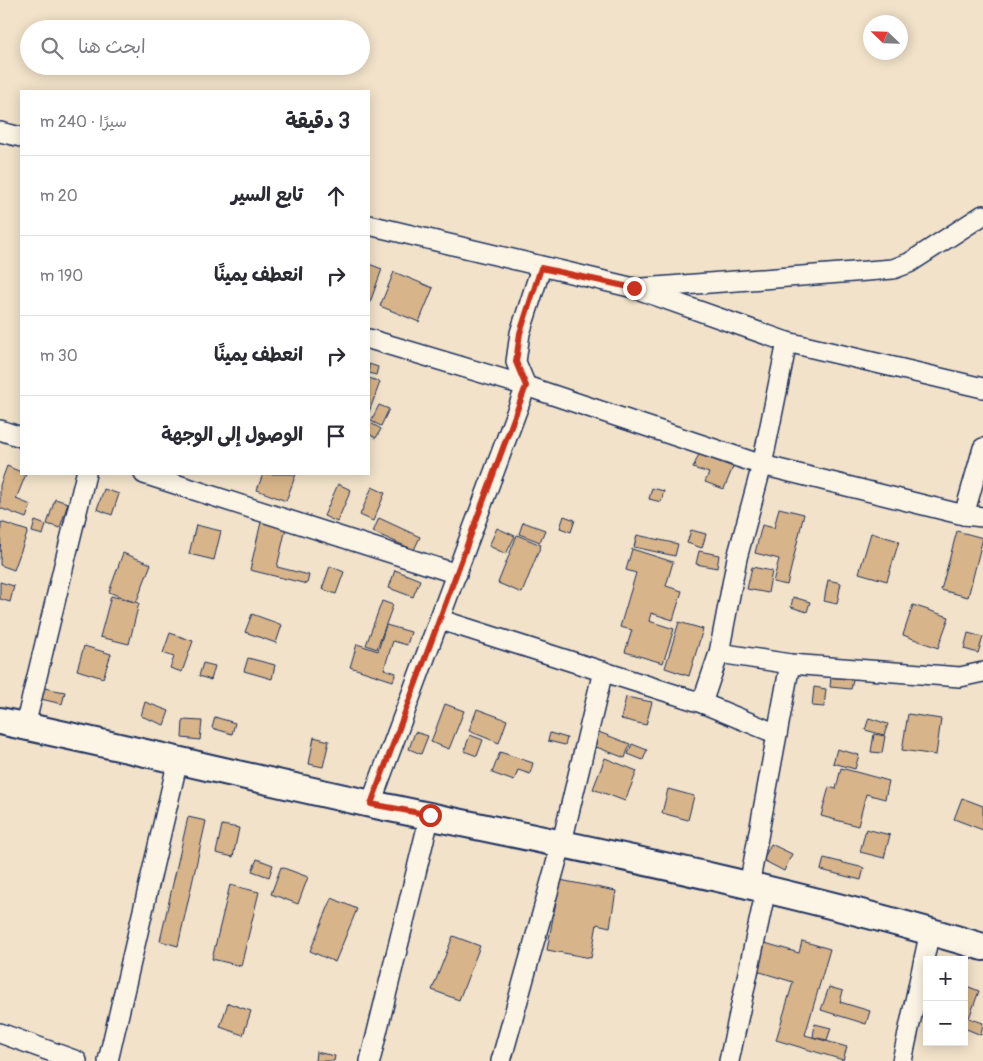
<!DOCTYPE html>
<html lang="ar">
<head>
<meta charset="utf-8">
<style>
  :root { --surface:#fff; --page:#f2f2f3; --text:#2b2b33; --muted:#7c7c81; --line:#e1e1e2 }
  body { margin:0; font-family:Pangolin,"Playpen Sans Arabic",sans-serif; background:var(--page); color:var(--text); direction:rtl }
  .controls { position:absolute; right:15px; bottom:15px; display:grid; overflow:hidden; border-radius:0px; box-shadow:0 2px 12px #0003 }
  .controls button { width:45px; height:45px; display:grid; place-items:center; padding:0; border:0; border-bottom:1px solid var(--line); background:var(--surface); color:var(--text); font:25px sans-serif }
  .compass { position:absolute; left:863px; top:15px; width:45px; height:45px; border-radius:50%; background:var(--surface); box-shadow:0 2px 12px #0003; rotate:293deg }
  .stop { position:absolute; width:15px; height:15px; margin:-11px; border:4px solid #c8321e; border-radius:50%; background:#fff }
  .stop.end { background:#c8321e; border-color:#fff; box-shadow:0 1px 5px #0008 }
  .list { margin:0; padding:0; list-style:none }
  h2 { display:flex; justify-content:space-between; align-items:center; height:65px; margin:0; padding:0 20px; font-size:21px }
  h2 small { font-size:16px; font-weight:400; color:var(--muted) }
  .list li { display:grid; grid-template-columns:32px 1fr auto; gap:15px; align-items:center; box-sizing:border-box; height:80px; padding:0 20px; border-top:1px solid var(--line) }
  .list b { display:block; font-size:19px; white-space:nowrap }
  .list em { font-size:16px; font-style:normal; color:var(--muted) }
  .icon { flex:none; width:28px; height:28px; fill:none; stroke:currentColor; stroke-width:2; stroke-linecap:round; stroke-linejoin:round }
  .map { position:relative; flex:none; width:983px; height:1061px; overflow:hidden; direction:ltr }
  .search { position:absolute; background:var(--surface); box-shadow:0 2px 12px #0003; left:20px; top:20px; width:350px; height:55px; display:flex; align-items:center; gap:12px; box-sizing:border-box; padding:0 18px; border-radius:28px; color:var(--muted); font-size:19px }
  .panel { position:absolute; background:var(--surface); box-shadow:0 2px 12px #0003; left:20px; top:90px; width:350px; height:385px; border-radius:0px; direction:rtl }
  .map>svg:first-child { display:block }
  .building { fill:#d7b489; stroke:#1b2f5e }
  .lines { fill:none; stroke-linecap:round; stroke-linejoin:round }
  .minor-casing { stroke:#1b2f5e; stroke-width:22 }
  .secondary-casing { stroke:#1b2f5e; stroke-width:30 }
  .minor { stroke:#fcf5e5; stroke-width:19 }
  .secondary { stroke:#fcf5e5; stroke-width:26 }
  .route { stroke:#c8321e; stroke-width:6 }
</style>
</head>
<body>
<div class="map">
<svg width="983" height="1061" viewBox="0 0 983 1061">
  <rect width="100%" height="100%" fill="#f1e2c9"/>
  <filter id="ink" filterUnits="userSpaceOnUse"><feTurbulence type="fractalNoise" baseFrequency=".02" numOctaves="2"/><feDisplacementMap in="SourceGraphic" scale="10" xChannelSelector="R" yChannelSelector="G"/><feConvolveMatrix kernelMatrix="1 2 1 2 8 2 1 2 1" color-interpolation-filters="sRGB"/></filter>
  <g filter="url(#ink)">
    <g class="building">
      <path d="M369,264l13,5 -13,36z"/>
      <path d="M394,272l39,16 -14,34 -39,-16z"/>
      <path d="M369,364l9,3 -2,8 -7,-2z"/>
      <path d="M369,378l11,4 -11,30z"/>
      <path d="M379,405l10,4 -8,17 -10,-5z"/>
      <path d="M369,422l12,7 -5,9 -7,-4z"/>
      <path d="M699,454l34,13 -9,22 -19,-7 4,-9 -16,-5z"/>
      <path d="M7,466l14,6v2h5l-10,25 15,6 -5,13 -26,-10v-23z"/>
      <path d="M263,474h33l-10,27 -29,-11z"/>
      <path d="M338,484l13,6 -14,32 -13,-6z"/>
      <path d="M372,487l13,6 -12,28 -13,-6z"/>
      <path d="M652,488l12,3 -3,11 -12,-3z"/>
      <path d="M104,489l15,5 -7,21 -15,-6z"/>
      <path d="M55,499l13,4 -8,25 -13,-4z"/>
      <path d="M779,508l25,6 -17,71 -14,-3 6,-23 -24,-6 7,-28 12,3z"/>
      <path d="M564,516l11,4 -4,12 -11,-4z"/>
      <path d="M379,518l41,19 -6,13 -41,-18z"/>
      <path d="M35,521l11,4 -3,10 -11,-3z"/>
      <path d="M1,522l27,9 -14,39 -14,-5z"/>
      <path d="M261,522l25,6 -9,39 32,8 -2,9 -57,-14z"/>
      <path d="M523,522l22,8 -5,12 -21,-8z"/>
      <path d="M196,525l25,6 -7,29 -25,-6z"/>
      <path d="M497,528l18,8 -9,18 -17,-8z"/>
      <path d="M691,530l15,4 -4,14 -15,-5z"/>
      <path d="M957,531l26,7 -15,59 -27,-7z"/>
      <path d="M871,533l28,8 -12,40 -28,-8z"/>
      <path d="M517,535l24,10 -19,48 -24,-10z"/>
      <path d="M637,535l41,9 -3,12 -41,-9z"/>
      <path d="M632,549l41,13 -7,24 16,5 -9,29 -22,-7 -2,8 25,8 -11,34 -38,-11 7,-22 -12,-3 16,-54 -10,-3z"/>
      <path d="M699,551l20,4 -2,13 -21,-4z"/>
      <path d="M123,553l28,11 -15,39 -27,-11z"/>
      <path d="M330,566l14,6 -8,22 -14,-5z"/>
      <path d="M752,567l20,4 -4,22 -21,-4z"/>
      <path d="M395,570l25,10 -7,17 -24,-9z"/>
      <path d="M828,580l13,3 -4,21 -13,-3z"/>
      <path d="M0,582l14,4 -4,16 -10,-3z"/>
      <path d="M111,596l28,7 -10,41 -29,-7z"/>
      <path d="M793,597l17,5 -3,10 -16,-5z"/>
      <path d="M382,601l11,4 -16,44 -11,-4z"/>
      <path d="M913,605l36,12 -11,31 -35,-13z"/>
      <path d="M252,614l30,11 -6,18 -31,-11z"/>
      <path d="M679,622l24,7 -14,47 -24,-8z"/>
      <path d="M386,625l25,7 -4,13 -14,-4 -9,28 12,4 -3,8 -43,-14 7,-23 21,7z"/>
      <path d="M170,633l23,8 -11,31 -12,-4 4,-11 -11,-4z"/>
      <path d="M968,633l15,4 -5,16 -14,-4z"/>
      <path d="M84,646l27,8 -8,24 -26,-8z"/>
      <path d="M248,658l27,7 -3,14 -28,-8z"/>
      <path d="M203,663l12,3 -4,14 -12,-4z"/>
      <path d="M831,677l22,3 -2,9 -21,-2z"/>
      <path d="M814,687l12,2 -2,18 -12,-1z"/>
      <path d="M44,688l21,4 -3,12 -21,-5z"/>
      <path d="M626,697l26,5 -6,23 -25,-6z"/>
      <path d="M145,702l24,9 -5,14 -23,-9z"/>
      <path d="M445,704l19,7 -15,38 -18,-7z"/>
      <path d="M477,709l30,11 -8,23 -30,-12z"/>
      <path d="M908,714l33,5 -5,36 -34,-5z"/>
      <path d="M215,717l20,6 -3,11 -20,-6z"/>
      <path d="M869,718l19,6 -4,11 -19,-5z"/>
      <path d="M183,720l19,1 -2,19 -18,-2z"/>
      <path d="M596,731l34,13 -5,14 -34,-13z"/>
      <path d="M415,732l13,4 -7,18 -12,-5z"/>
      <path d="M550,733l17,5 -2,7 -17,-4z"/>
      <path d="M874,734l11,2 -3,17 -11,-1z"/>
      <path d="M470,735l13,5 -6,16 -13,-5z"/>
      <path d="M314,737l15,4 -6,26 -14,-3z"/>
      <path d="M632,744l15,6 -4,10 -15,-6z"/>
      <path d="M837,749l22,6 -4,14 -22,-6z"/>
      <path d="M500,752l33,11 -3,11 -12,-4 -4,11 -22,-8z"/>
      <path d="M605,758l32,13 -12,30 -32,-12z"/>
      <path d="M841,768l48,13 -4,18 -19,-5 -8,32 -37,-10 8,-29 7,2z"/>
      <path d="M668,789l26,7 -6,24 -26,-7z"/>
      <path d="M962,798l21,8v24l-29,-11z"/>
      <path d="M188,817l18,4 -28,125 -18,-5z"/>
      <path d="M222,825l17,3 -6,29 -17,-4z"/>
      <path d="M866,829l24,6 -6,23 -24,-6z"/>
      <path d="M771,844l21,10 -8,17 -21,-11z"/>
      <path d="M824,858l40,10 -3,12 -40,-10z"/>
      <path d="M257,859l16,6 -4,12 -17,-6z"/>
      <path d="M281,867l27,10 -10,27 -27,-10z"/>
      <path d="M560,880l56,11 -6,36 -13,-3 -6,34 -44,-8z"/>
      <path d="M230,885l29,7 -18,74 -29,-7z"/>
      <path d="M332,898l25,11 -22,53 -25,-11z"/>
      <path d="M453,936l27,10 -21,54 -27,-10z"/>
      <path d="M802,941l28,8 -25,86 42,12 -4,13 -67,-20 17,-58 -36,-11 8,-28 34,10z"/>
      <path d="M964,985l15,6 -10,27 14,5 -2,12 -17,-7z"/>
      <path d="M829,987l14,4 -3,11 30,9 -4,13 -45,-14z"/>
      <path d="M228,1003l23,8 -8,24 -23,-8z"/>
      <path d="M815,1024l16,4 -4,12 -14,-3z"/>
      <path d="M316,1052l19,4 -1,5h-19z"/>
    </g>
    <g class="lines">
      <g class="minor-casing">
        <g id="minor">
          <path d="M0,132l21,5"/>
          <path d="M369,225l265,63 153,54 196,46"/>
          <path d="M643,288l250,-19 16,-6 74,-48"/>
          <path d="M369,339l157,47 236,79 202,50 19,2"/>
          <path d="M0,430l21,7"/>
          <path d="M144,474l313,100"/>
          <path d="M964,515l19,-67"/>
          <path d="M441,620l261,83 75,31"/>
          <path d="M719,653l71,11 170,13 23,-5"/>
          <path d="M702,703l17,-50 18,-95 25,-93 25,-123"/>
          <path d="M25,726l61,-252"/>
          <path d="M371,803l155,-417 -10,-24 4,-29 21,-65"/>
          <path d="M749,886l41,-222"/>
          <path d="M0,1033l77,28"/>
          <path d="M108,1061l70,-301"/>
          <path d="M370,1061l60,-246"/>
          <path d="M501,1061l61,-219 41,-171"/>
          <path d="M729,1061l37,-172"/>
          <path d="M902,1061l28,-130"/>
        </g>
      </g>
      <g class="secondary-casing">
        <path id="secondary" d="M0,721c124,26 247,56 371,83 205,43 411,83 612,143"/>
      </g>
      <use href="#minor" class="minor"/>
      <use href="#secondary" class="secondary"/>
    </g>
  </g>
  <g class="lines" filter="url(#ink)">
    <path class="route" d="M430,815l-59,-11 155,-418 -10,-24 4,-29 21,-65 93,20"/>
  </g>
</svg>
<div class="controls">
<button>+</button>
<button>−</button>
</div>
<svg class="compass" viewBox="-18 -18 36 36"><path d="M0-13l5 13h-10z" fill="#e53935"/><path d="M0 13l5-13h-10z" fill="#7c7c81"/></svg>
<div class="stop" style="left:430px;top:815px"></div>
<div class="stop end" style="left:634px;top:288px"></div>
<div class="search"><svg class="icon" aria-label="search" viewBox="0 0 24 24"><circle cx="10" cy="10" r="6"/><path d="M15 15l6 6"/></svg>ابحث هنا</div>
<section class="panel">
<h2>3 دقيقة<small>سيرًا · 240 m</small></h2>
<ul class="list">
<li><svg class="icon" aria-label="ahead" viewBox="0 0 24 24"><path d="M12 20V5M6 11l6-6 6 6"/></svg><div><b>تابع السير</b></div><em>20 m</em></li>
<li><svg class="icon" aria-label="right" viewBox="0 0 24 24"><path d="M7 20v-9h11M14 6l5 5-5 5"/></svg><div><b>انعطف يمينًا</b></div><em>190 m</em></li>
<li><svg class="icon" aria-label="right" viewBox="0 0 24 24"><path d="M7 20v-9h11M14 6l5 5-5 5"/></svg><div><b>انعطف يمينًا</b></div><em>30 m</em></li>
<li><svg class="icon" aria-label="arrive" viewBox="0 0 24 24"><path d="M6 21V4h12l-3 4 3 4H6"/></svg><div><b>الوصول إلى الوجهة</b></div></li>
</ul>
</section>
</div>
</body>
</html>
